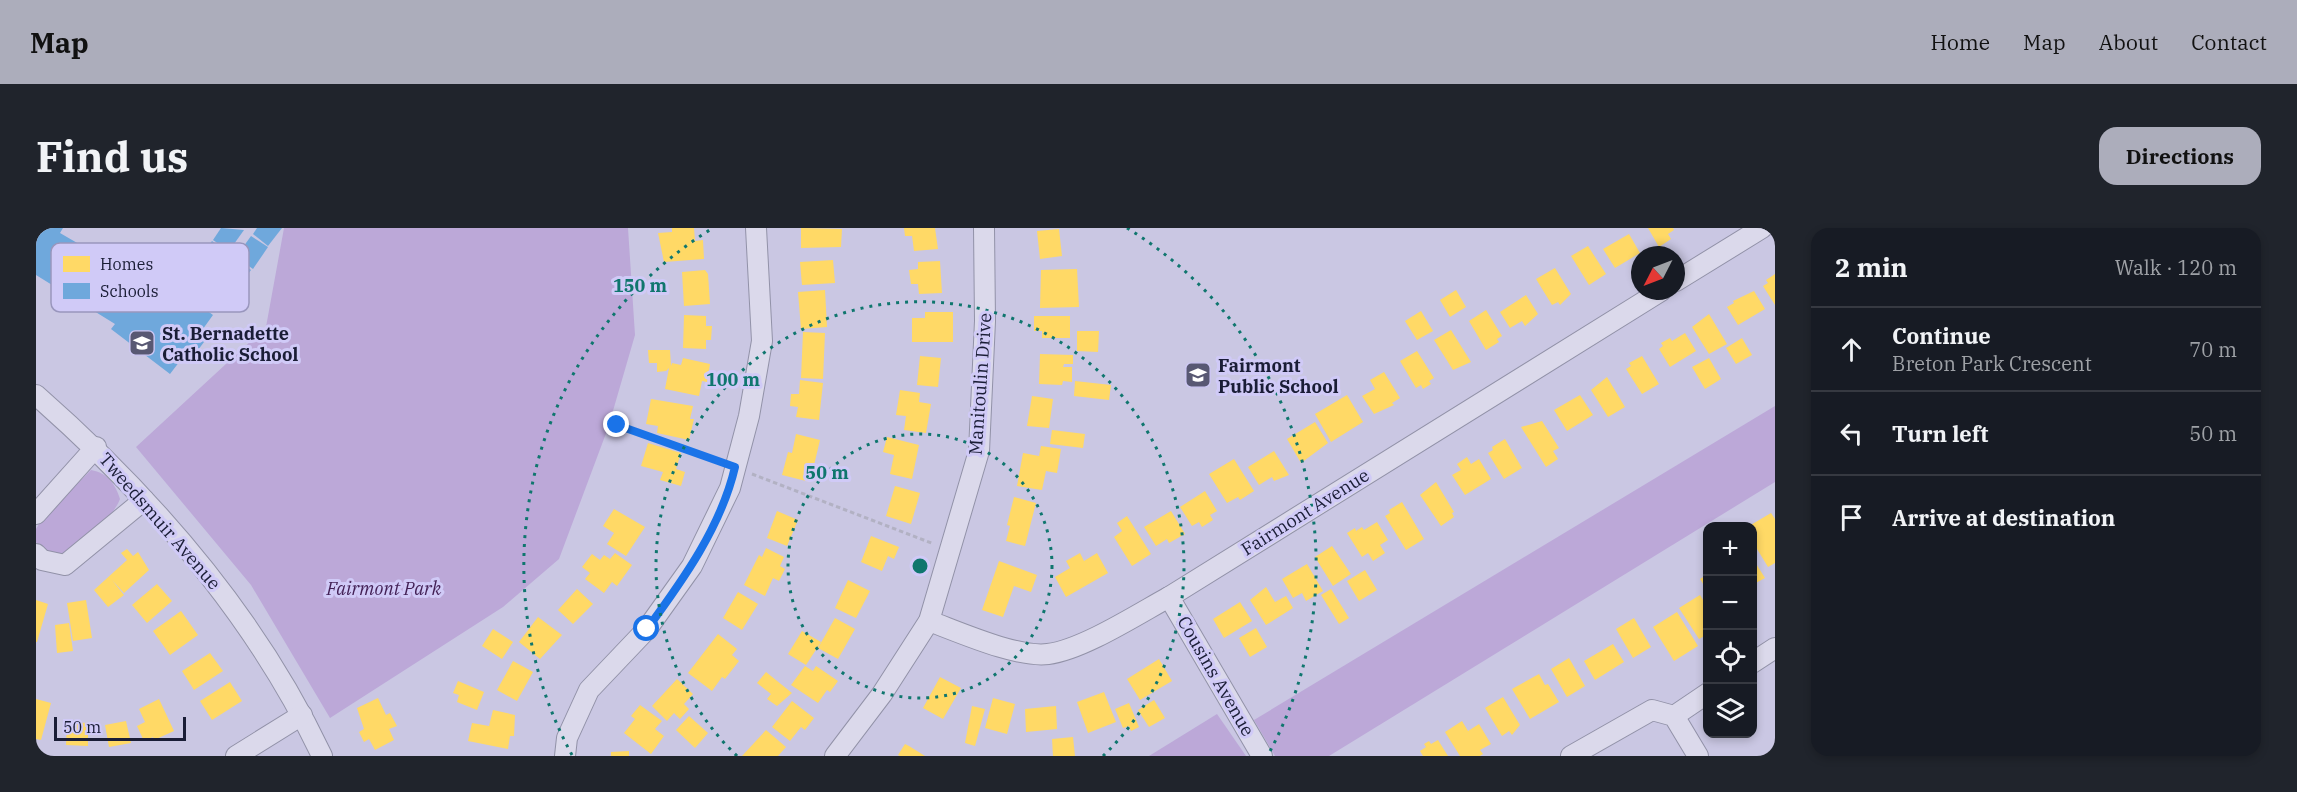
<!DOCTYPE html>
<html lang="en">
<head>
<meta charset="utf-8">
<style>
  :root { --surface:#171b24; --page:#20242c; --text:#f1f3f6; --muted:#9ea1a6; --line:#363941; --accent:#acadbb }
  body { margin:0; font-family:"IBM Plex Serif",serif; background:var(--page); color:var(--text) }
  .controls { position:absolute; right:18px; bottom:18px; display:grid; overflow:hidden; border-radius:12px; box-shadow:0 3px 9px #0003 }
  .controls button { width:54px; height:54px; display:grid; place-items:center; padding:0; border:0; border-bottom:2px solid var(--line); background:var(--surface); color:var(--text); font:30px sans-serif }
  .compass { position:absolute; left:1595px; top:18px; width:54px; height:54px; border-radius:50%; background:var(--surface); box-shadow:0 3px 9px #0003; rotate:228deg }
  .scale { position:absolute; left:18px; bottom:15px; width:132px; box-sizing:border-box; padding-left:6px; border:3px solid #1a1d36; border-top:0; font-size:16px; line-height:21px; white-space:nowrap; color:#1a1d36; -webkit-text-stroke:4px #d0caf7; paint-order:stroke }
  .stop { position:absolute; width:18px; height:18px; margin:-14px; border:4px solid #1a73e8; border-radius:50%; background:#fff }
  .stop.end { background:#1a73e8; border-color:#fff; box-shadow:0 2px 6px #0008 }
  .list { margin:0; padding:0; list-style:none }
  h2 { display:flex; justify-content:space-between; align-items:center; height:78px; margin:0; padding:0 24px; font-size:26px }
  h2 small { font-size:20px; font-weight:400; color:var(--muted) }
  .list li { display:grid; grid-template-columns:39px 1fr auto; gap:18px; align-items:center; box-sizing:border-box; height:84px; padding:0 24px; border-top:2px solid var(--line) }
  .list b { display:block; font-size:22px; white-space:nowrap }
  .list p { margin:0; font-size:20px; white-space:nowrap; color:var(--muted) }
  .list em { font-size:20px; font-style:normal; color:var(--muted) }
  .icon { flex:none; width:33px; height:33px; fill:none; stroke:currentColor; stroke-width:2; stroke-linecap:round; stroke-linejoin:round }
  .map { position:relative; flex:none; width:1739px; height:528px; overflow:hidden; border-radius:18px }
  header { display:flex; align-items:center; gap:36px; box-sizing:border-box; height:84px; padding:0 30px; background:var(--accent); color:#111 }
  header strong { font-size:28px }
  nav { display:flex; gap:33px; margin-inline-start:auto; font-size:21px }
  .intro { display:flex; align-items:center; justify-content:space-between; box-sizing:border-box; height:144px; padding:0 36px }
  h1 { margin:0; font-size:42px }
  .button { padding:15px 27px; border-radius:18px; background:var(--accent); color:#111; font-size:21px; font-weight:700 }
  main { display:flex; gap:36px; padding:0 36px }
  aside { flex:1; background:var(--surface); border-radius:18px; box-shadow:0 3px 9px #0003 }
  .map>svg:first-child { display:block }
  .green { fill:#bca8d8 }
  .homes { fill:#ffd966 }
  .schools { fill:#6fa8dc }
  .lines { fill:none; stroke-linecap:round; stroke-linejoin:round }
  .minor-casing { stroke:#9292a8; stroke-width:22 }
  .path { stroke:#b2b1c3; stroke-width:3; stroke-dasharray:4.5 3; stroke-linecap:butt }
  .minor { stroke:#dbd9eb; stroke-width:20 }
  .route { stroke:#1a73e8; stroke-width:8 }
  .ring { fill:none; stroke:#0f766e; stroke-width:3; stroke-dasharray:3 6 }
  .labels { text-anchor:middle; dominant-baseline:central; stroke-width:6; stroke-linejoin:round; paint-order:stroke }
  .poi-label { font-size:18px; font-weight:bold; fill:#1a1d36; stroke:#d0caf7; text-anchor:start }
  .street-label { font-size:18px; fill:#1a1d36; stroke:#d0caf7 }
  .park-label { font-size:18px; font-style:italic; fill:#421f54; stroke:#d0caf7 }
  .key { fill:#d0caf7; stroke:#9996bd; stroke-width:1.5 }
  .key-label { font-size:16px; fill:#1a1d36 }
  .centre { fill:#0f766e; stroke:#d0caf7; stroke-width:3 }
  .ring-label { font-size:18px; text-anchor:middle; font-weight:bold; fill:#0f766e; stroke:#d0caf7; stroke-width:6; stroke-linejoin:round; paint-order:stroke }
</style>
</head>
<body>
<header>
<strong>Map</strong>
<nav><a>Home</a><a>Map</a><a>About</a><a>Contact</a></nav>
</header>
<div class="intro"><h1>Find us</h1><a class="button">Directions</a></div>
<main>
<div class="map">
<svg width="1739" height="528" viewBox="0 0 1739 528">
  <rect width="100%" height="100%" fill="#cac7e3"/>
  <g class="green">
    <path d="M248,0h344l7,107 -27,93 -49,131 -56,48 -173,111 -79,-133 -115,-138 130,-120z"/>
    <path d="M1739,178v76l-446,274h-54l-21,-36z"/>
    <path d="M55,242c17,3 24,14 29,29 -9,23 -64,81 -84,43v-13l6,-10z"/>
    <path d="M1181,486l29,42h-97z"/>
  </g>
  <g class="homes">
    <path d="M636,0h22l1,13 8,-1 1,19 -40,3 -6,-29 14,-1z"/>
    <path d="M765,0l41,1 -1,18 -40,1z"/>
    <path d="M868,0h31l3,21 -24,2 -2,-15h-7z"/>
    <path d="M1612,0h25l1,2 -6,4 3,5 -12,8z"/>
    <path d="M1023,1l3,27 -22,3 -3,-28z"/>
    <path d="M1593,6l11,19 -25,15 -12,-19z"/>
    <path d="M1552,18l18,28 -17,11 -18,-29z"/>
    <path d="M797,32l2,23 -33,2 -2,-23z"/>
    <path d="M904,33l2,32 -23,1 -1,-10h-7l-2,-14 9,-1v-7z"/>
    <path d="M1519,40l16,26 -11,11 -2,-3 -6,3 -16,-26z"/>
    <path d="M1041,41l2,38 -39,1 1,-38z"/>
    <path d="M669,42l3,4 2,30 -26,2 -2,-34z"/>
    <path d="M1739,46v31l-12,-19 5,-3 -2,-3z"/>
    <path d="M789,62l2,37 -26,2 -3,-37z"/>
    <path d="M1420,62l10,17 -16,10 -10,-17z"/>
    <path d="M1718,63l11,18 -27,16 -11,-18 7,-4 -1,-2z"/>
    <path d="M1490,67l12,19 -13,12 -3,-5 -12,7 -10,-16z"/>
    <path d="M1450,82l16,26 -5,3 2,3 -13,8 -17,-29z"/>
    <path d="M1385,83l12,20 -16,9 -12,-19z"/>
    <path d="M889,84h28v30h-41v-24h13z"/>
    <path d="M1673,86l18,30 -18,10 -17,-27z"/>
    <path d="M648,87l22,1v10h6l-1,14h-5v9l-23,-1z"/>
    <path d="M998,88h36v22h-28v-7h-8z"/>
    <path d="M1415,102l20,32 -18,8 -19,-30z"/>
    <path d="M1041,103h22l-1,21 -21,-1z"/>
    <path d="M767,104l22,1 -2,46 -22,-1z"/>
    <path d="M1649,105l11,18 -26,16 -11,-18 4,-3 -2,-3 9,-5 2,3z"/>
    <path d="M1706,110l10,17 -16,9 -10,-16z"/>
    <path d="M612,122h22l1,16 1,-3 9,2 2,-7 27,6 -3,18 -5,-1 -3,15 -34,-7 4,-21 -3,3 -9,1v-9h-8z"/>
    <path d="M1381,123l17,27 -5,3 2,3 -8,5 -2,-4 -5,3 -16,-27z"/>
    <path d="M1004,126l33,1v9h-9l-1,3h9v15l-9,-1 -1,4 -23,-1z"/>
    <path d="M884,128l21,2 -3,29 -21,-2z"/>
    <path d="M1606,128l17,28 -17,10 -16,-25 5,-3 -2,-3z"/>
    <path d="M1673,130l12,21 -16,10 -13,-22z"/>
    <path d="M1348,144l16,26 -8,5 2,2 -20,9 -12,-18 13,-7 -5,-9z"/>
    <path d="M1571,149l18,30 -17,10 -17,-27z"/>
    <path d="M764,152l23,3 -4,37 -23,-3 2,-10 -8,-1 1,-12h8z"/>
    <path d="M1039,153l36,4 -2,15 -35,-4z"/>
    <path d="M864,162l20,3 -1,9 12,2 -5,29 -22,-3 2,-14 -10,-1z"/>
    <path d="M1311,167l16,27 -32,20 -16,-28z"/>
    <path d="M1544,167l13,20 -26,16 -13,-21z"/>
    <path d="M996,168l21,3 -4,29 -22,-2z"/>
    <path d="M615,171l42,7 -3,13h4l-5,21 -32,-7 1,-7 -12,-2z"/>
    <path d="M1506,193l17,27 -6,3 5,8 -12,8 -25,-40z"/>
    <path d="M1279,194l13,21 -27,20 -14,-24z"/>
    <path d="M1016,202l33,4 -2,14 -33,-4z"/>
    <path d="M760,206l24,6 -10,42 -28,-7 6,-23 4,1z"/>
    <path d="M851,209l32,8 -7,34 -22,-5 4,-19 -11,-3z"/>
    <path d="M1469,211l17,29 -18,11 -16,-26 5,-3 -1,-3z"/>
    <path d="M612,215l33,10 -5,16 9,3 -4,14 -21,-6 3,-8 -22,-6z"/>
    <path d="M1005,218l20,3 -4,24 -11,-2 -4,19 -25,-4 6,-33 16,3z"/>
    <path d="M1238,223l15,24 -15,6 -2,-4 -13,8 -11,-18z"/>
    <path d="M1431,229l4,7 8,-5 12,20 -26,16 -13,-20 9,-5 -4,-6z"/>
    <path d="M1198,231l20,32 -14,9 -2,-3 -11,6 -18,-29z"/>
    <path d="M1400,254l18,30 -2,1 2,4 -13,9 -21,-31z"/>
    <path d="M859,258l25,7 -9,31 -25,-8z"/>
    <path d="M1169,263l12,20 -7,4 3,5 -11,7 -3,-5 -7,4 -12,-19z"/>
    <path d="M978,269l22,6 -11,43 -19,-5 4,-15 -3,-1z"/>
    <path d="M1366,274l22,37 -18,11 -21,-34 5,-3 -1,-3z"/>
    <path d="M578,281l31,18 -19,29 -19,-12 7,-11 -11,-7z"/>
    <path d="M741,283l21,9 -11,26 -20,-8z"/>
    <path d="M1135,283l14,23 -16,9 -2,-4 -11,7 -12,-19z"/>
    <path d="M1735,285l4,6v44l-7,4 -14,-23 3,-1 -5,-7v-10h-3z"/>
    <path d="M1091,288l24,38 -19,12 -18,-29 8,-6 -5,-8z"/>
    <path d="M1341,294l11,18 -8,5 5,8 -12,8 -5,-8 -6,4 -15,-24 8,-5 1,3 6,-4 2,3z"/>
    <path d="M835,308l28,11 -5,12 -6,-3 -6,15 -21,-9z"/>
    <path d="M1296,318l19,28 -18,12 -18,-29z"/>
    <path d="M730,320l18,9 -4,9 5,3 -6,12 -6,-3 -8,18 -21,-11 15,-30 3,2z"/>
    <path d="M91,321l6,7 5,-4 11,18 -25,23 -12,-13 12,15 -16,12 -14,-17 33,-30 -6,-7z"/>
    <path d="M579,325l17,12 -15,21 -5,-4 -8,11 -19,-14 5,-6 -8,-6 10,-13 8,6 4,-5 6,4z"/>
    <path d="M1044,325l4,8 13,-8 11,20 -42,24 -11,-20 15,-9 -4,-7z"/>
    <path d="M963,333l38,14 -6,17 -17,-6 -11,31 -21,-7z"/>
    <path d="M1719,334l10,16 -13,7v-22z"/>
    <path d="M1271,336l16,27 -17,10 -4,-8 -9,5 -11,-19z"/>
    <path d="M1329,342l12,20 -18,11 -12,-20z"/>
    <path d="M1672,346v18l-8,-13z"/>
    <path d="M812,352l22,11 -14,27 -21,-10z"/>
    <path d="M121,356l15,17 -25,22 -15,-18z"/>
    <path d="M1230,359l9,15 11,-6 7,12 -27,17 -16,-25z"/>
    <path d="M541,361l16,15 -20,20 -15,-14z"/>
    <path d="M1295,361l18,29 -10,6 -18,-29z"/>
    <path d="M702,364l20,12 -16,26 -19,-12z"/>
    <path d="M1664,367l8,13v26l-9,5 -20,-31z"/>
    <path d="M0,372l12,4 -11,38h-1z"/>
    <path d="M50,372l6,38 -19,3 -6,-38z"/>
    <path d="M1204,374l12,19 -28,17 -11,-19z"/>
    <path d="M145,383l17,24 -28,20 -17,-24z"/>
    <path d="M1641,384l21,34 -24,15 -21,-34z"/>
    <path d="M502,389l24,18 -22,24 -21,-17z"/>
    <path d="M799,390l20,11 -17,30 -20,-11z"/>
    <path d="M1598,390l17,29 -18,11 -17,-29z"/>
    <path d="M33,395l4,28 -16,2 -2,-28z"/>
    <path d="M1220,400l11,19 -17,10 -11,-19z"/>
    <path d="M457,401l20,13 -11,17 -20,-13z"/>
    <path d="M766,403l19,11 -15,23 -18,-11z"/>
    <path d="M682,406l19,15 -5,6 7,6 -14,18 -3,-2 -10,14 -24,-18z"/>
    <path d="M1577,416l11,18 -29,18 -11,-19z"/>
    <path d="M174,425l13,18 -29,19 -12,-19z"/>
    <path d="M1533,430l16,28 -18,11 -16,-28z"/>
    <path d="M1123,431l13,22 -32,19 -13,-21z"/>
    <path d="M477,433l20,11 -16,29 -20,-11z"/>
    <path d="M769,438l8,5 3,-5 22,15 -8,11 -3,-2 -9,13 -27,-18z"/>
    <path d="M730,444l26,21 -15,13 -10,-7 4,-5 -14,-11z"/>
    <path d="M1503,446l6,11 3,-1 11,18 -29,17 -18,-30z"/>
    <path d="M904,449l21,11 -18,31 -20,-11z"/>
    <path d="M641,451l16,15 -9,10 5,5 -9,10 -6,-6 -7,8 -15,-15z"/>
    <path d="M422,453l26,11 -7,18 -20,-8 2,-7 -6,-2z"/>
    <path d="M194,454l12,19 -30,19 -12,-19z"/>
    <path d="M1068,464l12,30 -28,11 -11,-31z"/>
    <path d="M1467,469l17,28 -8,10 -3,-4 -7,5 -17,-28z"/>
    <path d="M342,470l8,17 4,-2 7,13 -8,3 5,11 -19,10 -6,-11 -5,3 -5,-10 5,-3 -7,-21z"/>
    <path d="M957,470l22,6 -8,30 -22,-6z"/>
    <path d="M0,471l15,4 -10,37 -5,-1z"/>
    <path d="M123,471l15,32 -20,9 -1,-3 -9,4 -7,-15 8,-4 -6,-13z"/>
    <path d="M1118,472l11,18 -16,9 -11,-17z"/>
    <path d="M756,473l22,17 -9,12 -4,-3 -11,14 -18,-14z"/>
    <path d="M1093,475l10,24 -8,4 -2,-5 -6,2 -8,-19z"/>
    <path d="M604,477l22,16 -7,8 9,7 -13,18 -27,-21 11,-14 -4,-3z"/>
    <path d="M936,478l13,3 -10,37 -10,-3z"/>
    <path d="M1020,478l1,23 -31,3 -1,-23z"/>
    <path d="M457,482l22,5 -1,21h-4l-2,13 -40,-8 4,-18 17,3z"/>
    <path d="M653,488l19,17 -13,15 -19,-18z"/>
    <path d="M90,493l5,22 -22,4 -4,-22z"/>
    <path d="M1426,493l6,10 11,-7 12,20 -11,6 3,4 -3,2h-20l-15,-24z"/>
    <path d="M31,494l21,1v23l-22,-1z"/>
    <path d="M730,502l20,17 -8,9h-36z"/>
    <path d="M1037,509l2,19h-22l-1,-17z"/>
    <path d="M1402,512l10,16h-25l-3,-5 6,-4 -2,-3 5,-3 2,3z"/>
    <path d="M869,516l4,2 16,10h-25l-2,-1z"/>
    <path d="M593,523v5h-18v-4z"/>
  </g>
  <g class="schools">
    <path d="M0,0h27l-3,5 74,43 9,-12 70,51 -13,18 7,5 -18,24 -6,-5 -13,17 -59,-45 4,-5 -79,-49z"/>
    <path d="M185,0l23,2 -15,21 -16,-11z"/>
    <path d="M221,0h25l-14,18 -15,-12z"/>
    <path d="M215,8l17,11 -15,22 -17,-12z"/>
    <path d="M176,13l16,12 -16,21 -16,-12z"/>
    <path d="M199,30l16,12 -16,22 -16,-12z"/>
  </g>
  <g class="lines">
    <g class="minor-casing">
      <g id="minor">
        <path d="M1640,53l86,-53"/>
        <path d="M0,167c115,101 220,221 286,361"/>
        <path d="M0,286l60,-67"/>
        <path d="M0,326l6,6 23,5 79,-65"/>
        <path d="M1133,369l93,159"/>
        <path d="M893,393c30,11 88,37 119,33 34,-4 90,-40 121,-57l492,-306"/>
        <path d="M1716,435l23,-15"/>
        <path d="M1638,488l34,-23"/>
        <path d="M200,528l66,-41"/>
        <path d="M529,528l2,-18 22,-48 58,-61 45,-63 38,-78 19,-72 13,-75 -6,-113"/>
        <path d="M799,528l47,-62 47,-73 50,-170 6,-130 -1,-93"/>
        <path d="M1535,528l81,-46 22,6 24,40"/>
      </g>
    </g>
    <g class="path">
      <path d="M581,197l101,36"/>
      <path d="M716,246l182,70"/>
    </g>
    <use href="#minor" class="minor"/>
  </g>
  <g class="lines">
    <path class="route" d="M581,197l118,42c-14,60 -52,113 -88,162"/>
  </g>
  <g class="ring">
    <circle cx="884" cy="338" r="132"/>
    <path d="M701 528A264 264 0 1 1 1067 528"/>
    <path d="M536 527A396 396 0 0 1 677 0M1091 0A396 396 0 0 1 1232 527"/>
  </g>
  <defs>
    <g id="school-square" transform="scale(1.35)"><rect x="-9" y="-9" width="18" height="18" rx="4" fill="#585873" stroke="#d0caf7"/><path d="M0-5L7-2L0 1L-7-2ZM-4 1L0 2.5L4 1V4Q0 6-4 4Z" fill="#fff"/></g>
  </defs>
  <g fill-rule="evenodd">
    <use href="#school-square" x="106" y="115"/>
    <use href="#school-square" x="1162" y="147"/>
  </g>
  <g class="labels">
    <g class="poi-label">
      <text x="126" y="105">St. Bernadette<tspan x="126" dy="21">Catholic School</tspan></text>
      <text x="1182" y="137">Fairmont<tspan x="1182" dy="21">Public School</tspan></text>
    </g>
    <g class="street-label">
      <text transform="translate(944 156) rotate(-86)">Manitoulin Drive</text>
      <text transform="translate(1269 284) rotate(-32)">Fairmont Avenue</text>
      <text transform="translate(124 293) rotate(49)">Tweedsmuir Avenue</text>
      <text transform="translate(1180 448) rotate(60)">Cousins Avenue</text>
    </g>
    <g class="park-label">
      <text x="348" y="360">Fairmont Park</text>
    </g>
  </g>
  <rect x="15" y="15" width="198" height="69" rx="9" class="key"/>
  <rect x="27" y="28" width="27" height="16" fill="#ffd966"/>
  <rect x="27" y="55" width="27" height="16" fill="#6fa8dc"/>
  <g class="key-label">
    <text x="64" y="42">Homes</text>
    <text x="64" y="69">Schools</text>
  </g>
  <circle cx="884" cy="338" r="9" class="centre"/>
  <g class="ring-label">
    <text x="604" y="64">150 m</text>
    <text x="697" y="158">100 m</text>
    <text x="791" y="251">50 m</text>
  </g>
</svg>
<div class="controls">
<button>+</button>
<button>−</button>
<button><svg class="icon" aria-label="locate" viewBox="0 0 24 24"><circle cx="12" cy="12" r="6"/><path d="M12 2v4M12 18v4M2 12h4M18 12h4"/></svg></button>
<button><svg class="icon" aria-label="layers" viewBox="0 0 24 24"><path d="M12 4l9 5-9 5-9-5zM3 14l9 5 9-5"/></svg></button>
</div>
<svg class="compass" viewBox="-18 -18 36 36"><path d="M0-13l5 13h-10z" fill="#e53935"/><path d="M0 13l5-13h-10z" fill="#9ea1a6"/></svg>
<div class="scale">50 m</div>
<div class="stop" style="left:611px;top:401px"></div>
<div class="stop end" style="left:581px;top:197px"></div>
</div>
<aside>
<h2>2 min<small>Walk · 120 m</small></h2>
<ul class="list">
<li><svg class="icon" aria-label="ahead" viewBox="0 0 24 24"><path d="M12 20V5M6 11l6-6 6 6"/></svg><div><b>Continue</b><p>Breton Park Crescent</p></div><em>70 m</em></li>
<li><svg class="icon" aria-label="left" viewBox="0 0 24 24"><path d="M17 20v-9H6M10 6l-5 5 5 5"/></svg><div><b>Turn left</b></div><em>50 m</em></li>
<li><svg class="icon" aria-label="arrive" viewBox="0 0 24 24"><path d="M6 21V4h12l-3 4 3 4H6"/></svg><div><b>Arrive at destination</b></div></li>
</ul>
</aside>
</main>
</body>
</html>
